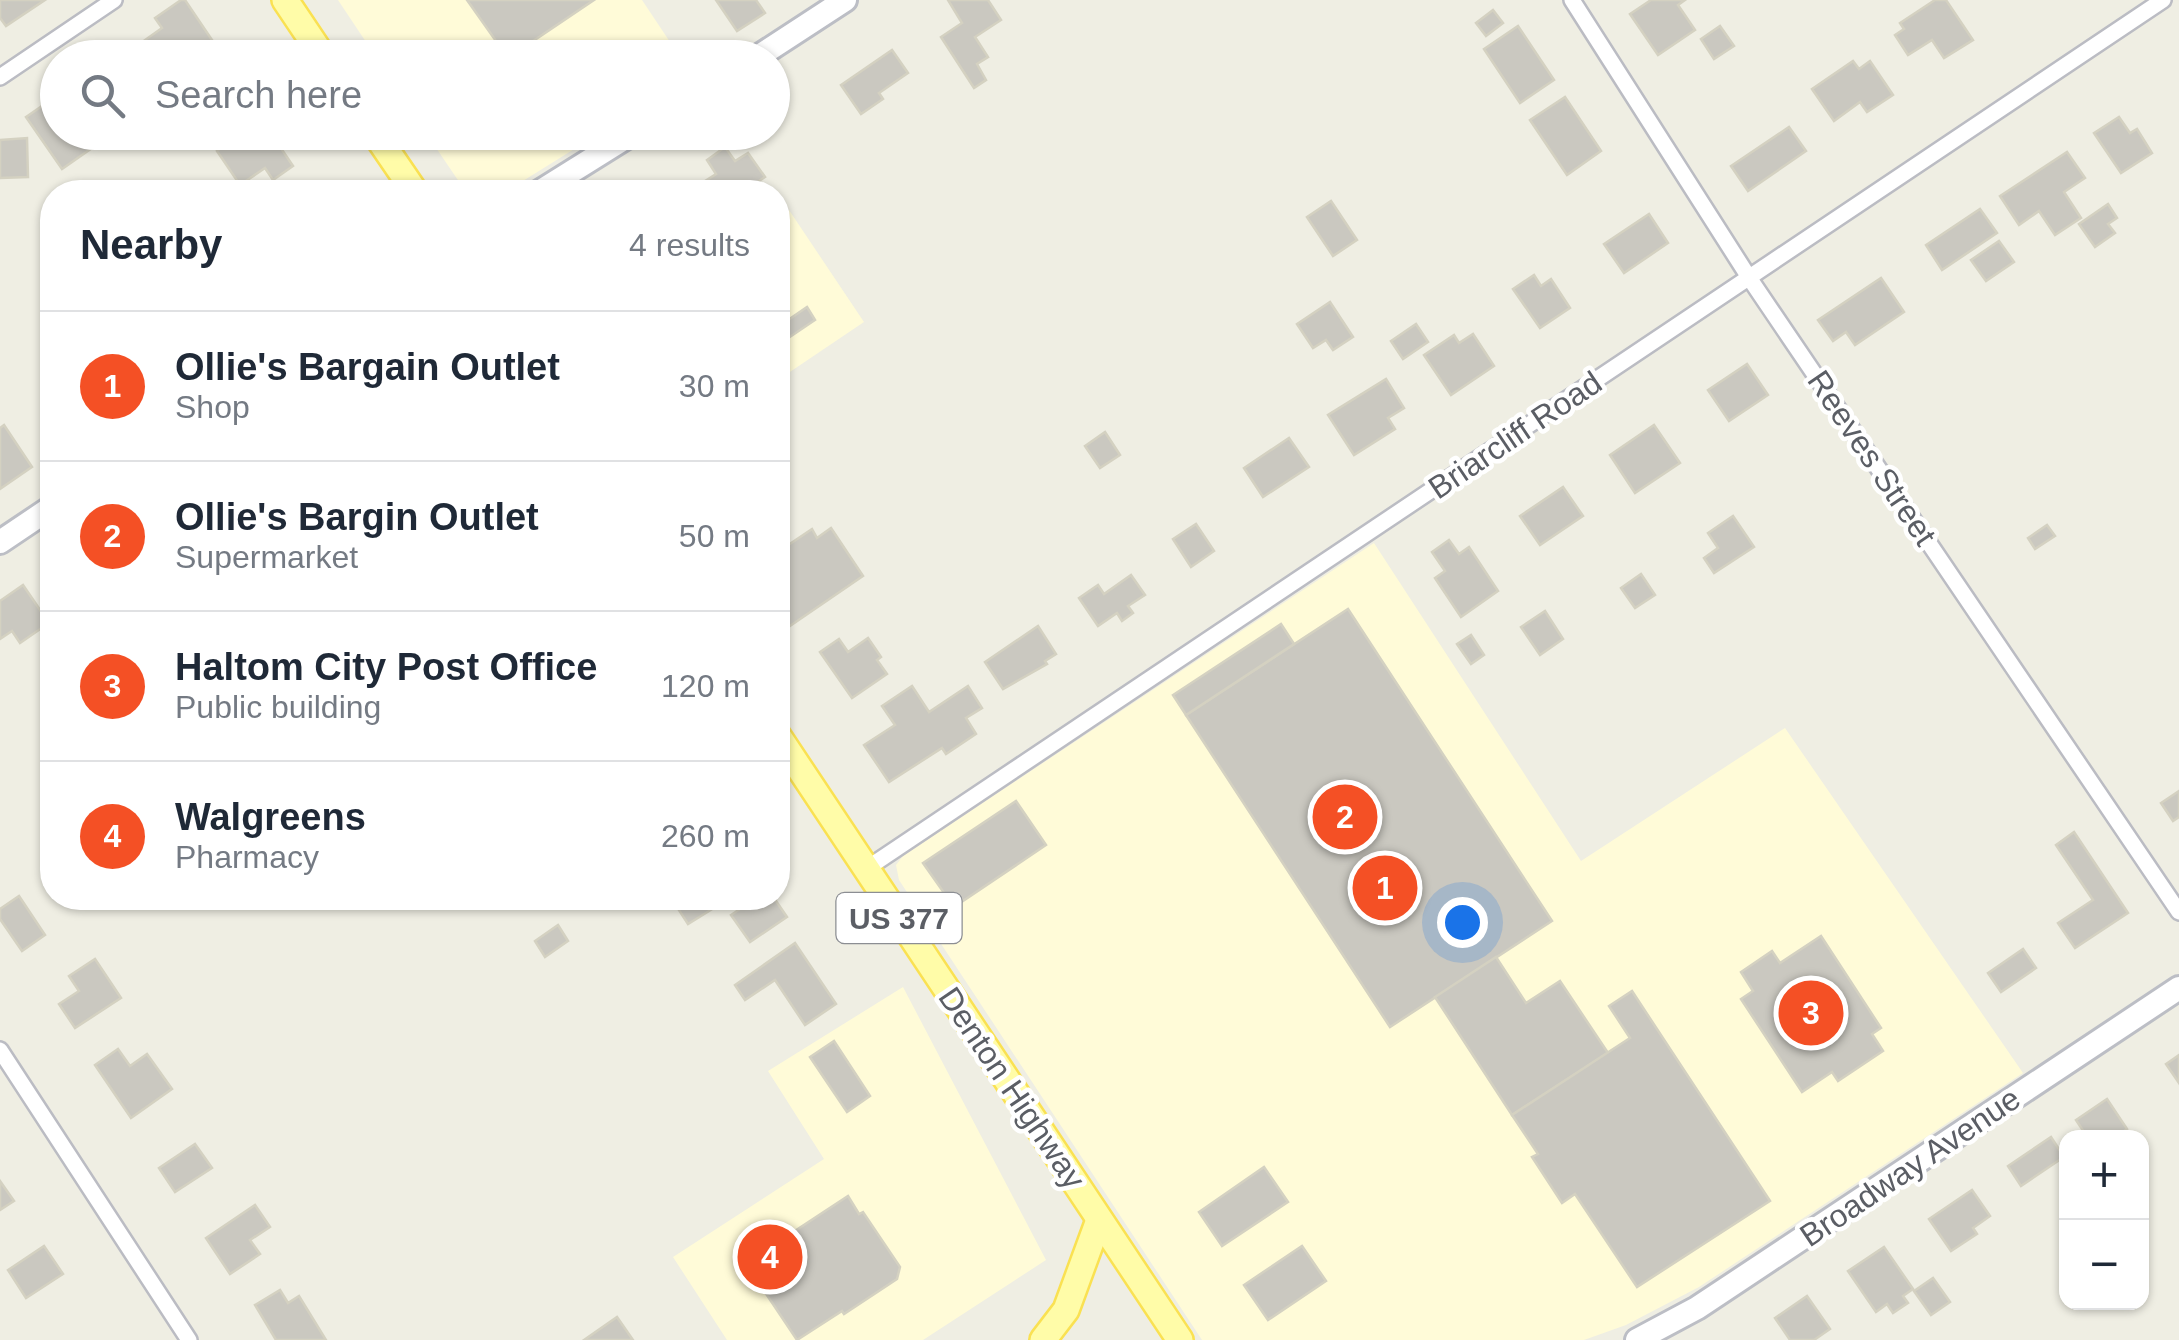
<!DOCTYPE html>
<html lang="en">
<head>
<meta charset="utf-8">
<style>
  :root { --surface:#fff; --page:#f6f6f7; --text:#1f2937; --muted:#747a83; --line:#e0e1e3; --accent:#f45025 }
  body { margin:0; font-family:Arial,sans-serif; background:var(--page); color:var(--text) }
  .controls { position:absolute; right:30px; bottom:30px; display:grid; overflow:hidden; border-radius:20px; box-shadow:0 2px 8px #0004 }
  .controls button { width:90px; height:90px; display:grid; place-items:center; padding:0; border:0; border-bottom:2px solid var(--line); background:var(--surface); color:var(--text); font:50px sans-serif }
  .you { position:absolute; left:1462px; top:922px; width:35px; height:35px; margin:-25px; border:8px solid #fff; border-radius:50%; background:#1a73e8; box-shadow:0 0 0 15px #1a73e833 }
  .badge { display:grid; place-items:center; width:65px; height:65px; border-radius:50%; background:var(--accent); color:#fff; font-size:32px; font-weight:700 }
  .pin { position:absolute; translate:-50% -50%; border:5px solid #fff; box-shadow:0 2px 10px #0006 }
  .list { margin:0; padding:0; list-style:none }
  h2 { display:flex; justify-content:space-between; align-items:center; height:130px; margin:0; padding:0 40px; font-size:42px }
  h2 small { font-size:32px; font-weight:400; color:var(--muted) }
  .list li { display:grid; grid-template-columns:65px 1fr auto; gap:30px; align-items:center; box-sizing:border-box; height:150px; padding:0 40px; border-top:2px solid var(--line) }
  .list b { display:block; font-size:38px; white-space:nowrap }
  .list p { margin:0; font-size:32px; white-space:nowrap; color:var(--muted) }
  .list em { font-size:32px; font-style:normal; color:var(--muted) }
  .icon { flex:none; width:55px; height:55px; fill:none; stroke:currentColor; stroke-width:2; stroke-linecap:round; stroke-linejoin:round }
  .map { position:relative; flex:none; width:2179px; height:1340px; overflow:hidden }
  .search { position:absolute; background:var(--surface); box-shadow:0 2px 8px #0004; left:40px; top:40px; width:750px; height:110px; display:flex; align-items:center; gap:25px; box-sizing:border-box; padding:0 35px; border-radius:55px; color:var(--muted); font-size:38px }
  .panel { position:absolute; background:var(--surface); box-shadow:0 2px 8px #0004; left:40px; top:180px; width:750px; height:730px; border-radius:40px }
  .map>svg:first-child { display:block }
  .commercial { fill:#fffbd8 }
  .building { fill:#cac8c0; stroke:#d4d1c1; stroke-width:2.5 }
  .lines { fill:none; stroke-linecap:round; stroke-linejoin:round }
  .street-casing { stroke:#bbbcc3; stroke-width:20 }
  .secondary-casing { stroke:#bcbec5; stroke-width:28 }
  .primary-casing { stroke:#fae152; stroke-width:30 }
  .street { stroke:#fff; stroke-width:15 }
  .secondary { stroke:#fff; stroke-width:22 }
  .primary { stroke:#fffca8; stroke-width:25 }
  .labels { text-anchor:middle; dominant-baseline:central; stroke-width:9; stroke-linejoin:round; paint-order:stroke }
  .shield { fill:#fff; stroke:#8c8e93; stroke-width:2.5 }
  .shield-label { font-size:30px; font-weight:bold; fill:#5b5e65 }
  .street-label { font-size:32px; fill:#5b5e65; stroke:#fff }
</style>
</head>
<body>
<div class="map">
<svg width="2179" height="1340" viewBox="0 0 2179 1340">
  <rect width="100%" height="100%" fill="#efeee3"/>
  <g class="commercial">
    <path d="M338,0h304l38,57h-304z"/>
    <path d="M426,133h174l-95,59h-39z"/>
    <path d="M789,210l75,112 -86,58v-162z"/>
    <path d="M1374,543l207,318 204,-133 238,345 -324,214 -73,38 -42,15h-382l-303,-460 -3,-15 7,-9z"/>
    <path d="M903,987l143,273 -123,80h-196l-54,-83 151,-98 -56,-88z"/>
  </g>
  <g class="building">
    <path d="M0,0h45l-39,26 -6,-8z"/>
    <path d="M181,0h4l29,43 -22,15h-7l-6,-10 -14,10h-19l-8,-13 24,-17 -7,-10z"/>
    <path d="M467,0h127l-86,58z"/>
    <path d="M716,0h40l9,13 -28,18z"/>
    <path d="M948,0h40l13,20 -26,17 13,20 -11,7 9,16 -12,8 -33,-51 21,-14z"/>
    <path d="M1651,0h34l-7,5 17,25 -37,25 -28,-41z"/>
    <path d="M1935,0h11l27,40 -29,18 -12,-18 -24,15 -13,-20 9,-6 -4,-6z"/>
    <path d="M1493,10l10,13 -17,13 -10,-13z"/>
    <path d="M1518,26l36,54 -34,23 -36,-54z"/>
    <path d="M1720,26l14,20 -20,13 -13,-20z"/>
    <path d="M892,50l16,23 -29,20 4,6 -22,15 -20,-29z"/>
    <path d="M1853,61l6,8 11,-8 23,34 -26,17 -7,-10 -26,19 -22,-32z"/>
    <path d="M58,95v37h39l5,9 -40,28 -36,-52z"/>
    <path d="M1565,97l36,54 -34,24 -37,-55z"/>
    <path d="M2119,117l11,16 7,-4 15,24 -31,20 -27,-40z"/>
    <path d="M1789,127l17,24 -58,40 -17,-25z"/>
    <path d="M244,132h26l23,34 -20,14 -8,-12 -25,17 -23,-34z"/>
    <path d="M27,138l1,39 -28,1v-38z"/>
    <path d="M725,147l10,14 13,-8 17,24 -23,15h-54l28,-18 -9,-14z"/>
    <path d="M2067,152l18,26 -21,14 17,26 -26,17 -16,-24 -20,14 -19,-29z"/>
    <path d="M1331,201l26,39 -24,16 -26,-39z"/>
    <path d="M2108,204l9,14 -9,6 7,9 -20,14 -16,-23z"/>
    <path d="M1980,209l17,24 -55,37 -16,-25z"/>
    <path d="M1649,214l19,29 -44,30 -20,-29z"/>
    <path d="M1999,241l15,21 -28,19 -15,-21z"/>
    <path d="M1534,275l7,11 10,-7 19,29 -30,20 -27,-39z"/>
    <path d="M1881,278l23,34 -49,33 -9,-13 -13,9 -15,-21z"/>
    <path d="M1330,302l23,35 -20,13 -7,-10 -13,8 -16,-24z"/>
    <path d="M807,307l8,13 -37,25v-18z"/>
    <path d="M1416,324l12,18 -25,17 -12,-18z"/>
    <path d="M1473,334l21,32 -43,29 -27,-40 30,-20 5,8z"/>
    <path d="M1747,364l21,31 -39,26 -21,-31z"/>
    <path d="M1386,379l18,29 -16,10 7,11 -41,26 -26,-40z"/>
    <path d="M4,425l28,42 -32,22v-61z"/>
    <path d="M1654,425l26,38 -45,30 -25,-38z"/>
    <path d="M1105,432l15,23 -20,13 -15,-22z"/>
    <path d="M1289,438l20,29 -46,30 -19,-29z"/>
    <path d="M1563,487l20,29 -43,29 -20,-29z"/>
    <path d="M1733,516l21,31 -40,26 -10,-15 14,-10 -10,-15z"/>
    <path d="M1196,524l18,27 -23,16 -18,-28z"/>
    <path d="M2047,525l8,11 -20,13 -7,-11z"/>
    <path d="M831,528l32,48 -76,52 -9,-14v-62l34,-23 5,9z"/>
    <path d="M1449,540l10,14 10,-7 29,44 -37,26 -26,-39 10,-7 -13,-19z"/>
    <path d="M1641,574l14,21 -20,13 -14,-20z"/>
    <path d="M1131,575l14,20 -17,11 5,7 -11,8 -5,-8 -19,13 -19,-28 19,-13 6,9z"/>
    <path d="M23,585l26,38 -29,20 -8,-12 -12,8v-38z"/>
    <path d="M1348,609l204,312 -162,106 -204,-312z"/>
    <path d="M1545,611l18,28 -23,16 -19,-28z"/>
    <path d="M1281,624l13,20 -108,71 -13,-20z"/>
    <path d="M1038,626l18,28 -11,7 2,3 -44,25 -18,-27z"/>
    <path d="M1471,635l13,20 -13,9 -14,-20z"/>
    <path d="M868,638l13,19 -4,3 10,14 -35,24 -32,-46 19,-13 9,13z"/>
    <path d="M912,686l17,26 39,-26 14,22 -16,10 10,16 -30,20 -4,-6 -53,34 -25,-37 31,-20 -13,-19z"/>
    <path d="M2179,791v26l-6,4 -12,-18z"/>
    <path d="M1016,801l30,44 -92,62 -31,-44z"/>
    <path d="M2074,832l54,81 -53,35 -17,-25 35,-23 -37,-55z"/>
    <path d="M19,896l26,39 -23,16 -22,-32v-10z"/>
    <path d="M685,898h22l7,10 -26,16 -13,-20z"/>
    <path d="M737,898h37l13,19 -37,25 -19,-27 12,-8z"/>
    <path d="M558,925l10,16 -23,16 -10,-16z"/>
    <path d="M1821,936l60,92 -9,6 11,17 -45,30 -6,-9 -30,20 -61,-93 12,-8 -12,-19 31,-21 8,12z"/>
    <path d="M795,943l41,61 -31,21 -30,-45 -30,20 -10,-15z"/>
    <path d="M2023,949l13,19 -35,24 -13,-19z"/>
    <path d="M1496,957l30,46 34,-22 48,72 -96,62 -77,-118z"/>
    <path d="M95,959l26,39 -46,30 -16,-24 20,-13 -10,-15z"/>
    <path d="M1632,991l138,210 -133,86 -62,-93 -13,9 -30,-46 6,-3 -26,-39 118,-77 -21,-32z"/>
    <path d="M834,1041l36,55 -23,16 -37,-55z"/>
    <path d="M118,1049l12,17 17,-12 25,35 -41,29 -36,-53z"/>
    <path d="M2179,1055v28l-13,-19z"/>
    <path d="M2107,1099l20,30 -13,9h-26l-12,-18z"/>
    <path d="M2051,1137l13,20 -43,29 -13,-20z"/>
    <path d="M195,1144l17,24 -37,24 -16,-24z"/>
    <path d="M1264,1167l24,35 -66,44 -23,-34z"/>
    <path d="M0,1181l14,20 -14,9z"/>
    <path d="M1972,1190l18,26 -17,12 4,6 -26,17 -22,-32z"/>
    <path d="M848,1196l11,18 4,-2 37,55 -3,12 -53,35 -2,-3 -45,29 -51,-76 10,-8 -9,-14 22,-14 9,14z"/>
    <path d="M255,1205l15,22 -20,13 10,14 -30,20 -24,-36z"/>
    <path d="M44,1246l19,28 -37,24 -18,-28z"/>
    <path d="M1302,1246l24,35 -58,39 -24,-35z"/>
    <path d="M1884,1247l29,42 -10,7 5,7 -15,10 -6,-9 -11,8 -28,-41z"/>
    <path d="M1933,1278l17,24 -19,13 -17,-24z"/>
    <path d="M280,1290l8,13 11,-7 27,44h-50l-21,-35z"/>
    <path d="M1807,1296l23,33 -16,11h-24l-15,-22z"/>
    <path d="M617,1317l16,23h-49z"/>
  </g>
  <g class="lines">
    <g class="street-casing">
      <g id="street">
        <path d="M1572,0l178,279 429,633"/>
        <path d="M0,77l114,-77"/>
        <path d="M866,869l1297,-869"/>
        <path d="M0,1050l189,290"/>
      </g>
    </g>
    <g class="secondary-casing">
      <g id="secondary">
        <path d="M756,58l89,-58"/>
        <path d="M539,192l96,-60"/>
        <path d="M0,542l52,-35"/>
        <path d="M1637,1340l60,-32 482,-320"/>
      </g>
    </g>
    <g class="primary-casing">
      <g id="primary">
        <path d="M285,0l39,58"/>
        <path d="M374,132l41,60"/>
        <path d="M778,736l402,604"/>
        <path d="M1043,1340l23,-30 33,-90"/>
      </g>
    </g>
    <use href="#street" class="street"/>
    <use href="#secondary" class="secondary"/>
    <use href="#primary" class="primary"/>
  </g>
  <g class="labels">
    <rect class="shield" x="836.5" y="893" width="125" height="50" rx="8"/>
    <g class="shield-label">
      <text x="899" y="918">US 377</text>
    </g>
    <g class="street-label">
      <text transform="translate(1515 435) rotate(-34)">Briarcliff Road</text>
      <text transform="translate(1872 458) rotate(56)">Reeves Street</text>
      <text transform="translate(1012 1088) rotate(56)">Denton Highway</text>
      <text transform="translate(1910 1167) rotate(-34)">Broadway Avenue</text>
    </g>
  </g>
</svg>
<div class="controls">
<button>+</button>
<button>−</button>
</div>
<div class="you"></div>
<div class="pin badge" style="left:1385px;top:888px">1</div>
<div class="pin badge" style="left:1345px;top:817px">2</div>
<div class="pin badge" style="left:1811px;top:1013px">3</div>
<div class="pin badge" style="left:770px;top:1257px">4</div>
<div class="search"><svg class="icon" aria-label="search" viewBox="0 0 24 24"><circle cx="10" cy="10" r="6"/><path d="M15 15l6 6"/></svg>Search here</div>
<section class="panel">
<h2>Nearby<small>4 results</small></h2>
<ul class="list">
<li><span class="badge">1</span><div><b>Ollie's Bargain Outlet</b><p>Shop</p></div><em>30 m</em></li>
<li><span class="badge">2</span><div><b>Ollie's Bargin Outlet</b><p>Supermarket</p></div><em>50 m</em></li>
<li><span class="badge">3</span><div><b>Haltom City Post Office</b><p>Public building</p></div><em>120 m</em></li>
<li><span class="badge">4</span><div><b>Walgreens</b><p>Pharmacy</p></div><em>260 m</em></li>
</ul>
</section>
</div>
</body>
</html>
